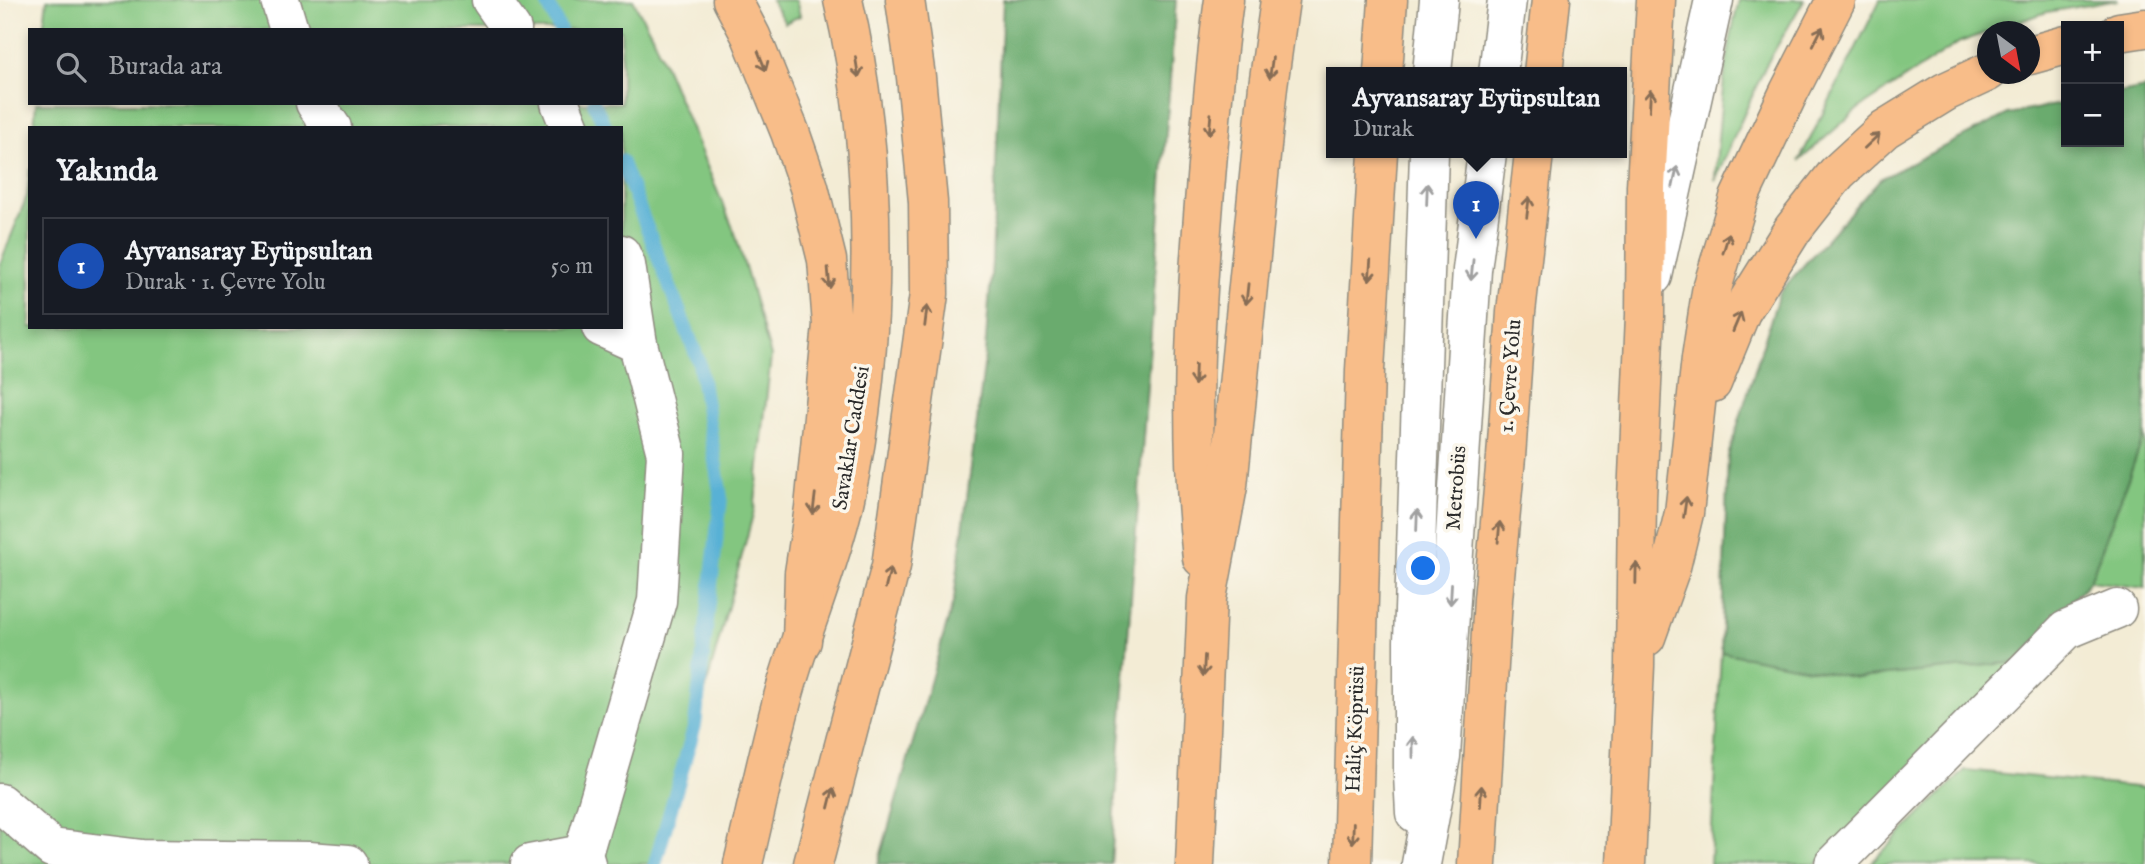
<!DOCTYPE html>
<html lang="tr">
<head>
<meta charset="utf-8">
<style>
  :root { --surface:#171b24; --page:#20242c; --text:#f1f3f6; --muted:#9ea1a6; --line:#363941; --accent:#1a73e8 }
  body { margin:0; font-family:"IM FELL English",serif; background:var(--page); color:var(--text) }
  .controls { position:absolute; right:21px; top:21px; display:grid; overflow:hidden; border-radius:0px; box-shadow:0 4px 10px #0003 }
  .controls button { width:63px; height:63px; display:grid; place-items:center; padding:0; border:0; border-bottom:2px solid var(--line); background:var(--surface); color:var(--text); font:35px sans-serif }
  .compass { position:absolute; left:1977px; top:21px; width:63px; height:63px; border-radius:50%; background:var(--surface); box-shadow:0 4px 10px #0003; rotate:148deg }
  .you { position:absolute; left:1424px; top:569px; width:24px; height:24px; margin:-18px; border:5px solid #fff; border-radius:50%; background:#1a73e8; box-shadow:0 0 0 10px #1a73e833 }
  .badge { display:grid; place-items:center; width:46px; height:46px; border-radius:50%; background:var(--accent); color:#fff; font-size:23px; font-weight:700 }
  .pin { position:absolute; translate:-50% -58px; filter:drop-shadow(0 2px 4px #0008) }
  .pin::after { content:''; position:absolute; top:37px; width:24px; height:21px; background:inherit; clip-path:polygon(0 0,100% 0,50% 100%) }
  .popup { position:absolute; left:1326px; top:67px; width:301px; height:91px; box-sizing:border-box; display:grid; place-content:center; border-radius:0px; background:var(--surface); filter:drop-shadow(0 2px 5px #0005); font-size:23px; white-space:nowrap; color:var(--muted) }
  .popup b { font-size:26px; color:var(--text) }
  .popup::after { content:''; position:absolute; left:50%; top:100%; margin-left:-14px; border:14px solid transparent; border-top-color:var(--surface) }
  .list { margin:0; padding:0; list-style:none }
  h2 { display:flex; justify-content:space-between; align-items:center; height:91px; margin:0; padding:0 28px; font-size:30px }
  h2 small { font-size:23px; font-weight:400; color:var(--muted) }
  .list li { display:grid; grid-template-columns:46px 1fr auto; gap:21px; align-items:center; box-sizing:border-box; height:98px; margin:0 14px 14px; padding:0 14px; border:2px solid var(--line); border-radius:0px }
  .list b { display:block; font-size:26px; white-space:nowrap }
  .list p { margin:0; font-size:23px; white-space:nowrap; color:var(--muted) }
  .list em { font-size:23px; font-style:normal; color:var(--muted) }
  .icon { flex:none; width:38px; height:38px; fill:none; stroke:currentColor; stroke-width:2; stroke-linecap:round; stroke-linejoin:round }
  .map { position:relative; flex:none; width:2145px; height:864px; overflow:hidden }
  .search { position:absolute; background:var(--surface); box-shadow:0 4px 10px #0003; left:28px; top:28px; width:595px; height:77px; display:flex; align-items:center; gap:18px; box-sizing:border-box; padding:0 24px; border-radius:0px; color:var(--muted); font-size:26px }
  .panel { position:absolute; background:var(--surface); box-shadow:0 4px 10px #0003; left:28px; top:126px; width:595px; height:203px; border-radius:0px }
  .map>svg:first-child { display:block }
  .green { fill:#83c680; stroke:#577856; stroke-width:2 }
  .forest { fill:#6aab6e; stroke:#4a6b4c; stroke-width:2 }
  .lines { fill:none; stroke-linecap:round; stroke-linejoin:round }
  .stream { stroke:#58b1d5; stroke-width:14 }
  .minor-casing { stroke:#8f8c80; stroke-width:41 }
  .major-casing { stroke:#8f8c80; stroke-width:41 }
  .highway-casing { stroke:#8f8c80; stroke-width:41 }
  .minor { stroke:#fff; stroke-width:38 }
  .major { stroke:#f8bd89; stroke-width:38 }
  .highway { stroke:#f8bd89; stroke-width:38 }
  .oneway { stroke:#876d55 }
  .oneway2 { stroke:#a0a0a0 }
  .labels { text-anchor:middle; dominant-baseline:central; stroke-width:7; stroke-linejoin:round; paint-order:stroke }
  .street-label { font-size:21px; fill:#2b2b2b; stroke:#fbf7ec }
</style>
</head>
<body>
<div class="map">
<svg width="2145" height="864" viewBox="0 0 2145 864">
  <rect width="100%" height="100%" fill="#fbf7ec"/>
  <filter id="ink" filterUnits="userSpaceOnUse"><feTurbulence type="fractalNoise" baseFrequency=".0143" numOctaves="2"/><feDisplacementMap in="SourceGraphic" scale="14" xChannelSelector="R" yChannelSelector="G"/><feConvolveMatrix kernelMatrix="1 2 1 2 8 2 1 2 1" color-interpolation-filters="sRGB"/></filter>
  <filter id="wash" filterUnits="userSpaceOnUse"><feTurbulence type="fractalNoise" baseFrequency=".00686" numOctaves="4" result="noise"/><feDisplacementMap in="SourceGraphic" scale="28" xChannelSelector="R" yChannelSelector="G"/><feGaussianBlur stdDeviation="1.57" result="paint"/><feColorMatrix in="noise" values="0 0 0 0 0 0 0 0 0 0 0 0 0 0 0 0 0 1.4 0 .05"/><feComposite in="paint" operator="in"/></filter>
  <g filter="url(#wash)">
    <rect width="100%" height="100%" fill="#f3ecd5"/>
    <g class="green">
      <path d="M47,0h586l19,35 83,198 36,123 -17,155 -96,353h-658v-600l27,-68 3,-27v158h591v-199h-587l2,-25h585v-73h-578z"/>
      <path d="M771,0h25l4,16 -15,7z"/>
      <path d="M1739,0h65l-39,67 -50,113c4,-61 9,-121 24,-180z"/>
      <path d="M1880,0h238l-71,12 -87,30 -102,67 -59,52z"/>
      <path d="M2145,433v155l-55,-7z"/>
      <path d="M1721,652l136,26 161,-16 -201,202h-107z"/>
      <path d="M1965,770l180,18v76h-275z"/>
    </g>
    <g class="forest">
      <path d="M1003,0h173l-65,864h-233l76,-265 30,-233 8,-104z"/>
      <path d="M2145,88v345l-55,148 -72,81 -161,16 -136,-26 7,-196 51,-163 101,-114 128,-65 58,-11v39h53v-49z"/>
    </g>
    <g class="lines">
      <g class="stream">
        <path d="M546,0l14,30"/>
        <path d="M594,103l12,25"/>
        <path d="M621,161l78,201 22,136 -26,227 -40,139"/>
      </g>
    </g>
  </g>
  <g filter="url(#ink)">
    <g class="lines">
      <g class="minor-casing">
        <g id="minor">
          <path d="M280,0l9,30"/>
          <path d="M491,0l21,30"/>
          <path d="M1432,73l7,-73"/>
          <path d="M1498,73l9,-73"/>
          <path d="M315,103l17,25"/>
          <path d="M560,103l10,25"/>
          <path d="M621,254l5,11 12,79"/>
          <path d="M1653,276l61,-276"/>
          <path d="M0,803l52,45 90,11 167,2 39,3"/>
          <path d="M1415,813l-2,-38v-134l16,-488"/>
          <path d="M530,864l53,-10"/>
          <path d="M586,864l-3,-10 74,-253 9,-147 -28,-110 -37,-17"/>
          <path d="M1421,864l20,-108 31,-486 15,-117"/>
          <path d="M1834,864l232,-234 51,-21"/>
        </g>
      </g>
      <g class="major-casing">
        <g id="major">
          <path d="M743,864c14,-58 26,-117 42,-174 18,-63 44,-123 59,-187 35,-157 36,-346 -1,-503"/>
          <path d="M813,864l78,-298 38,-272 -1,-92 -12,-125 -11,-77"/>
        </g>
      </g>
      <g class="highway-casing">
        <g id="highway">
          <path d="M732,0l19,36 39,96 19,55 18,73 5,65 -18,183 -10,65 -2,68"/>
          <path d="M2119,32l26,-4"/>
          <path d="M2030,55l36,-10"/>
          <path d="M1383,73l5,-73"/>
          <path d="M1543,73l8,-73"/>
          <path d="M1712,383l29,-71 52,-83 44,-56 48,-44 60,-37 43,-20"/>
          <path d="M1202,558c-14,-122 -7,-245 3,-367 5,-64 10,-128 19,-191"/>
          <path d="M1646,637l25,-70 13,-54 17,-155 10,-66 28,-94 50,-106 47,-92"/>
          <path d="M1195,864l12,-266 21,-112 40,-400 12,-86"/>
          <path d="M1352,864l13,-494 13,-217"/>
          <path d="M1477,864l16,-265 13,-142 10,-145 18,-159"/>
          <path d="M1626,864l9,-198 2,-168 8,-183 1,-129 10,-186"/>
        </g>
      </g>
      <use href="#minor" class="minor"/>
      <use href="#major" class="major"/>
      <use href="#highway" class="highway"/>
    </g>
    <defs><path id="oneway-shaft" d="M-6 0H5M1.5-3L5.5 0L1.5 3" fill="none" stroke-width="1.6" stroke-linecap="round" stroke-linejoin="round" transform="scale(1.75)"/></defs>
    <g class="oneway">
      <use href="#oneway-shaft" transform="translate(1818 36) rotate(-63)"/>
      <use href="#oneway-shaft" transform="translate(762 61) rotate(68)"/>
      <use href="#oneway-shaft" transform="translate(857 67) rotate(81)"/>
      <use href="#oneway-shaft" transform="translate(1271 68) rotate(98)"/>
      <use href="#oneway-shaft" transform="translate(1650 100) rotate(-87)"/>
      <use href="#oneway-shaft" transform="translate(1210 124) rotate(95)"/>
      <use href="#oneway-shaft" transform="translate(1872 141) rotate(-43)"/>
      <use href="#oneway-shaft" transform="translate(1528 207) rotate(-83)"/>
      <use href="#oneway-shaft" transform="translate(1726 243) rotate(-73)"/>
      <use href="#oneway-shaft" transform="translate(1370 270) rotate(94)"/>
      <use href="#oneway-shaft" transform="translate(829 278) rotate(85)"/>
      <use href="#oneway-shaft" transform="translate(1247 294) rotate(96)"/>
      <use href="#oneway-shaft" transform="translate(926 316) rotate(-83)"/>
      <use href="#oneway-shaft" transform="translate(1737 322) rotate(-67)"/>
      <use href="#oneway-shaft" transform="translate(1195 375) rotate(92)"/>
      <use href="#oneway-shaft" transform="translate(814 504) rotate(97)"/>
      <use href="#oneway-shaft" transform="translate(1685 507) rotate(-82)"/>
      <use href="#oneway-shaft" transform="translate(1499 532) rotate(-85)"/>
      <use href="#oneway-shaft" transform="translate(1636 573) rotate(-89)"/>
      <use href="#oneway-shaft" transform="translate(888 578) rotate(-76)"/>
      <use href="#oneway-shaft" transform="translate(1204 666) rotate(93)"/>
      <use href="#oneway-shaft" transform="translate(1481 796) rotate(-87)"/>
      <use href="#oneway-shaft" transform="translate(831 798) rotate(-76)"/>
      <use href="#oneway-shaft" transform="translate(1353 833) rotate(92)"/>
    </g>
    <g class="oneway2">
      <use href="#oneway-shaft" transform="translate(1675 177) rotate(-78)"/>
      <use href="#oneway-shaft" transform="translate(1427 194) rotate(-88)"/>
      <use href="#oneway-shaft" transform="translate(1472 270) rotate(96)"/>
      <use href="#oneway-shaft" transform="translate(1417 520) rotate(-88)"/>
      <use href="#oneway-shaft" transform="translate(1451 594) rotate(93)"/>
      <use href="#oneway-shaft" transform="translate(1413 747) rotate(-90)"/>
    </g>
  </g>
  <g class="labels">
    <g class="street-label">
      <text transform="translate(1511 376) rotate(-86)">1. Çevre Yolu</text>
      <text transform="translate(852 438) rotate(-81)">Savaklar Caddesi</text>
      <text transform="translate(1457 488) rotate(-86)">Metrobüs</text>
      <text transform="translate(1356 729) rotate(-88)">Haliç Köprüsü</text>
    </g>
  </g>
</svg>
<div class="controls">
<button>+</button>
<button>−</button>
</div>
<svg class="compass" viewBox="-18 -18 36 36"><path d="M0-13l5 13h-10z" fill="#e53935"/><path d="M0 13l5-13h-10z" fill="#9ea1a6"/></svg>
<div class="you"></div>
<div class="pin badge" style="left:1476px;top:239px;background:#1a4fb4">1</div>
<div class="popup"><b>Ayvansaray Eyüpsultan</b>Durak</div>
<div class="search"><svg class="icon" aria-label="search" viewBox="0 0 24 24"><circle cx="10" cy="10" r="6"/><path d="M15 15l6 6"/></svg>Burada ara</div>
<section class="panel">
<h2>Yakında<small></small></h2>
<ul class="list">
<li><span class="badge" style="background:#1a4fb4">1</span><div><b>Ayvansaray Eyüpsultan</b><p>Durak · 1. Çevre Yolu</p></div><em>50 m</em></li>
</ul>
</section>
</div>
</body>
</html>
